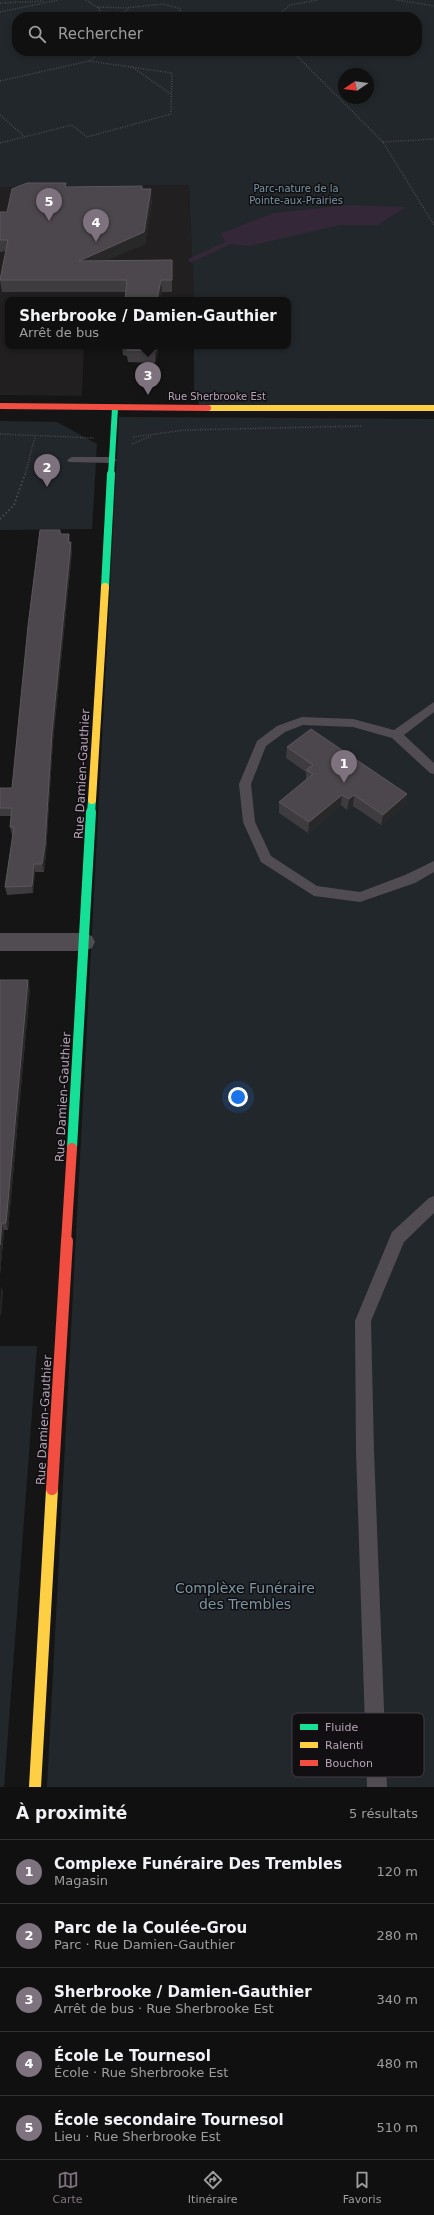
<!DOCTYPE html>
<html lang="fr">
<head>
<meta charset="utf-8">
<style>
  :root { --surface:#101010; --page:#1e1e1e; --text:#f1f3f6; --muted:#9c9d9f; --line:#303030; --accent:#7e727f }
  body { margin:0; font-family:"DejaVu Sans",sans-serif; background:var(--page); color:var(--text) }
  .compass { position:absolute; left:338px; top:68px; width:36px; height:36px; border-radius:50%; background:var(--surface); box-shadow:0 2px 6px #0003; rotate:257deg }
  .you { position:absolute; left:238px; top:1097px; width:14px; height:14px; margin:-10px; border:3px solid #fff; border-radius:50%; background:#1a73e8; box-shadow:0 0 0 6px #1a73e833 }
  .badge { display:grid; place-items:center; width:26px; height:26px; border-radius:50%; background:var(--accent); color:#fff; font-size:13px; font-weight:700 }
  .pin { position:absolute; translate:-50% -33px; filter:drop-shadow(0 1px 2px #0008) }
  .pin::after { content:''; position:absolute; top:21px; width:14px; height:12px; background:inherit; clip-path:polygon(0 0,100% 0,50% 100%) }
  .popup { position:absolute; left:5px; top:297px; width:286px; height:52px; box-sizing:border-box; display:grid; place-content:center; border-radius:8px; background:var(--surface); filter:drop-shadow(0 1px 3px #0005); font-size:13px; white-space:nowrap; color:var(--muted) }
  .popup b { font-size:15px; color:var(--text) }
  .popup::after { content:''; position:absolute; left:50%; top:100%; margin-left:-8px; border:8px solid transparent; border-top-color:var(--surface) }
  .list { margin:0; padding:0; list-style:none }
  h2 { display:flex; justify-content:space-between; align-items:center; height:52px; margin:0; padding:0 16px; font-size:17px }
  h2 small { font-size:13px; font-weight:400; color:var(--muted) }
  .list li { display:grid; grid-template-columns:26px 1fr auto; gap:12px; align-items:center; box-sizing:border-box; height:64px; padding:0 16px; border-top:1px solid var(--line) }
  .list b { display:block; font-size:15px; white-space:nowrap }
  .list p { margin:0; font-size:13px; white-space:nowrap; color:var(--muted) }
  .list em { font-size:13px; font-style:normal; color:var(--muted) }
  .icon { flex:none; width:22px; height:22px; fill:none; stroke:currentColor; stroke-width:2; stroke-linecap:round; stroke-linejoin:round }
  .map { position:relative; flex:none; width:434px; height:1787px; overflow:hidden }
  .search { position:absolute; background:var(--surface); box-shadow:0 2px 6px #0003; left:12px; right:12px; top:12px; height:44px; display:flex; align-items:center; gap:10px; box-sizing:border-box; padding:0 14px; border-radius:16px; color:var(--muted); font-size:15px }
  .sheet { height:372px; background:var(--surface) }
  nav { display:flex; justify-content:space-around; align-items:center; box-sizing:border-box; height:56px; border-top:1px solid var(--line); background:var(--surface); font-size:11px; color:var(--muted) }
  nav a { display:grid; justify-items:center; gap:2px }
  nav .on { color:var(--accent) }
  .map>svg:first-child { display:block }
  .built { fill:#211f20 }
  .green { fill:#22272b; fill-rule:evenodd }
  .water { fill:#332738 }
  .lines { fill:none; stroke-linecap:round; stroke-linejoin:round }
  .stream { stroke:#332738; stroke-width:4.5 }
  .path-far1 { stroke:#4d484d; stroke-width:1.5; stroke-dasharray:1 1.5; stroke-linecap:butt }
  .path { stroke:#4d484d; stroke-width:2; stroke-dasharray:1.5 2.5; stroke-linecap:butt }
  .lane { fill:#514c52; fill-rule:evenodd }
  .street { fill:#514c52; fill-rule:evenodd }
  .fast-far2 { stroke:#16e098; stroke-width:6 }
  .fast-far1 { stroke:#16e098; stroke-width:8 }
  .fast { stroke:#16e098; stroke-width:10 }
  .slow-far2 { stroke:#ffcf43; stroke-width:6 }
  .slow-far1 { stroke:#ffcf43; stroke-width:8 }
  .slow { stroke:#ffcf43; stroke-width:12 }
  .jam-far2 { stroke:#f24e42; stroke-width:6 }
  .jam-far1 { stroke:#f24e42; stroke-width:10 }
  .jam { stroke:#f24e42; stroke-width:12 }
  .wall { fill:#3f3c3f }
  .shaded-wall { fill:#292829 }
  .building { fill:#4c474c; stroke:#5d565d }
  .labels { text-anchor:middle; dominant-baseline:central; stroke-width:3; stroke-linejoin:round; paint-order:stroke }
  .far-park-label { font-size:10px; fill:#7996a5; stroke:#110f11 }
  .far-street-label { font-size:10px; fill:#b7a4b8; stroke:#110f11 }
  .street-label { font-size:12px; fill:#b7a4b8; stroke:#110f11 }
  .near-park-label { font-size:14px; fill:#7996a5; stroke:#110f11 }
  .key { fill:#110f11; stroke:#433c43; stroke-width:1 }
  .key-label { font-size:11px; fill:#b7a4b8 }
</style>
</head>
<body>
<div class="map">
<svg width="434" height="1787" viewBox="0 0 434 1787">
  <rect width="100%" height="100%" fill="#151515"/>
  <path class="built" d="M189,185l5,113 -186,2v46h76l-2,50 -82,-1v-208z"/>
  <g class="green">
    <path d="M0,0h434v408l-234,-1 -6,-14v-47h94v-46h-94l-5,-115 -189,2zM17,17h400v34h-400zM344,74h24v24h-24z"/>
    <path d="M119,417l315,2v1368h-387z"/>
    <path d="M0,421l57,1 40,22 -5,85 -92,1z"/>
    <path d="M0,1346h37l-33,441h-4z"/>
  </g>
  <path class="water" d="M349,205l57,2 -28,18h-39l-89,21 -24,-2 -5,-11 53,-20z"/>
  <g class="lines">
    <path class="stream" d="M191,260l35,-16"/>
    <g class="path-far1">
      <path d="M86,0l14,9 -1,8"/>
      <path d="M397,0l37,6"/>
      <path d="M0,3l45,-2"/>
      <path d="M98,7l27,1 38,-4 18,5 -2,4 -18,4"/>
      <path d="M128,9l-4,3 1,2 9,3"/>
      <path d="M0,12l58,-12"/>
      <path d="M276,17l14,-12 28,-5"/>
      <path d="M292,51l91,91 51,83"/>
      <path d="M131,66l41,29"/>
      <path d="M0,81l89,-20 5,-3 1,-7"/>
      <path d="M0,115l24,21"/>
      <path d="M383,142l51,-3"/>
      <path d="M0,143l72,-18 15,12 84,-23 1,-41 -83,-12"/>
      <path d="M0,434l94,4"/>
      <path d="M133,437l52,-7 177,-4"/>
      <path d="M132,444l19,-8"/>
      <path d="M25,475l10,-38"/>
    </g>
    <path class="path" d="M0,519l14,-14 11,-31"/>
    <g class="lane">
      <path d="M72,457h40l5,3 -5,3 -43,-1 -2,-2z"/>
      <path d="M434,702v10l-30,23 30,28v11l-4,-1 -38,-35 -39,-11 -50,-2 -18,7 -19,14 -15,38 4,38 16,34 46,30 43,6 45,-17 29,-14v11l-19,11 -55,19 -46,-6 -53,-34 -18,-40 -4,-38 18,-43 20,-15 25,-9 51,2 41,11z"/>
      <path d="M434,1196v17l-30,29 -33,79 3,130 13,336h-20l-11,-336 -1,-130 37,-89 37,-34z"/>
    </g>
    <path class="street" d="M0,933h84l8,3 3,6 -3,6 -8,3h-84z"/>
    <path class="fast-far2" d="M111,475l4,-67"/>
    <g class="fast-far1">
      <path d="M105,587l6,-113"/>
      <path d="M91,813l1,-13"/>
    </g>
    <path class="fast" d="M72,1148l19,-336"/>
    <path class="slow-far2" d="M208,408h226"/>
    <path class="slow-far1" d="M92,800l13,-213"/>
    <path class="slow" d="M35,1787l17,-298"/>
    <path class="jam-far2" d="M0,406l208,2"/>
    <path class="jam-far1" d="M66,1242l6,-94"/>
    <path class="jam" d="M52,1489l15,-248"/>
  </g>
  <g class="wall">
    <path d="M66,183v4l76,2 10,11 -7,44 -39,16h66v32h-10l-2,8h-35l1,-8h-124l-2,-12 6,-29 -6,1v-40h7z"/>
    <path d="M122,346h37l-4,17 -27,-1 -1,-6 -4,-1z"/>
    <path d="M60,530l1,4h8l1,9 2,8 -19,190 -7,112 -2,19h-9l-2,21 -26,2 -2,-8 8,-52h-1l-2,-8 1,-11h-11v-28h12z"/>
    <path d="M287,747l120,47 -2,11 -24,20 -28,-19 -6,4 -6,-5 -33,28 -29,-20v-11l27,-22v-8l-20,-14z"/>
    <path d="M0,980l30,8 -22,242h-4l-4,45z"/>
  </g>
  <g class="shaded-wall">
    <path d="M151,189l1,11 -7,44 -65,28 -1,-11z"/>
    <path d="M161,280l1,12 -2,8h-3z"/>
    <path d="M156,346h3l-4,17v-12z"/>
    <path d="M71,542l1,9 -19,190 -7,112 -2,19 -2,-8 10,-132z"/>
    <path d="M407,794l-2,11 -24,20 2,-10z"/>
    <path d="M342,795l-1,10 -33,28 1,-11z"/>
    <path d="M354,795l-1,11 -6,4 2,-11z"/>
    <path d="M34,864l1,8 -2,21 -1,-7z"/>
    <path d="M28,980l2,8 -22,242 -2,-7z"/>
    <path d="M2,1223l2,7 -4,45v-30z"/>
    <path d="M1,1286l2,6 -2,24 -1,-2z"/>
  </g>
  <g class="building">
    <path d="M27,183h39l-1,4 77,-1v3h9l-7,43 -65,29 93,-1v20h-11l-4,20h-32l2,-20h-127l8,-40h-8v-28h7l5,-23z"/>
    <path d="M128,346h28l-1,5 -28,-1z"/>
    <path d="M40,530h20v4h9l-1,9 3,-1 -19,190 -7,113 -3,19h-8l-2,22 -27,1 9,-60h-4l2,-19h-12v-20h12l16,-162z"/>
    <path d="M311,729l96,65 -24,21 -29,-20 -5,4 -7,-4 -33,27 -30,-20 34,-28 -7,-4 7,-5 -26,-18z"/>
    <path d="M0,980h28l-20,221 -2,22h-4l-2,22z"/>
  </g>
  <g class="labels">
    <g class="far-park-label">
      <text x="296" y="188">Parc-nature de la<tspan x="296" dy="12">Pointe-aux-Prairies</tspan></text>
    </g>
    <g class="far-street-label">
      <text x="217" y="396">Rue Sherbrooke Est</text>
    </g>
    <g class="street-label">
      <text transform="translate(82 774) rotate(-87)">Rue Damien-Gauthier</text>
      <text transform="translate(63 1097) rotate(-87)">Rue Damien-Gauthier</text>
      <text transform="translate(44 1420) rotate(-87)">Rue Damien-Gauthier</text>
    </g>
    <g class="near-park-label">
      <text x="245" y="1588">Complèxe Funéraire<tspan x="245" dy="16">des Trembles</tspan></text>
    </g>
  </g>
  <rect x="292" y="1713" width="132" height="64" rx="6" class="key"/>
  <rect x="300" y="1724" width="18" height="6" fill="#16e098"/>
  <rect x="300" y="1742" width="18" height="6" fill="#ffcf43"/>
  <rect x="300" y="1760" width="18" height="6" fill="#f24e42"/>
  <g class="key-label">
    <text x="325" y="1731">Fluide</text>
    <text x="325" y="1749">Ralenti</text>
    <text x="325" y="1767">Bouchon</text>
  </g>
</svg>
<svg class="compass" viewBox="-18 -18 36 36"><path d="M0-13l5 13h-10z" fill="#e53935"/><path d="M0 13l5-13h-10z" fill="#9c9d9f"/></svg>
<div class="you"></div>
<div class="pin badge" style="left:344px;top:783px">1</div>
<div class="pin badge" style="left:47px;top:487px">2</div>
<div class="pin badge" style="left:148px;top:395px">3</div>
<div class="popup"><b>Sherbrooke / Damien-Gauthier</b>Arrêt de bus</div>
<div class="pin badge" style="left:96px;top:242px">4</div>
<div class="pin badge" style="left:49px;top:221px">5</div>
<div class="search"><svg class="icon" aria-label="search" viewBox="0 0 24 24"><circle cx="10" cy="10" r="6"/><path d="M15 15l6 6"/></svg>Rechercher</div>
</div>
<section class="sheet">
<h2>À proximité<small>5 résultats</small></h2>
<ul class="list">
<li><span class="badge">1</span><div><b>Complexe Funéraire Des Trembles</b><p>Magasin</p></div><em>120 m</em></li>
<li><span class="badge">2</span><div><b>Parc de la Coulée-Grou</b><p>Parc · Rue Damien-Gauthier</p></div><em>280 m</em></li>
<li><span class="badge">3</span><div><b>Sherbrooke / Damien-Gauthier</b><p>Arrêt de bus · Rue Sherbrooke Est</p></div><em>340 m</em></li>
<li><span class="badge">4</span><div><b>École Le Tournesol</b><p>École · Rue Sherbrooke Est</p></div><em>480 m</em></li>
<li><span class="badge">5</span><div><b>École secondaire Tournesol</b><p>Lieu · Rue Sherbrooke Est</p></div><em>510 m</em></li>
</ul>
</section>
<nav>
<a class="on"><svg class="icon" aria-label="map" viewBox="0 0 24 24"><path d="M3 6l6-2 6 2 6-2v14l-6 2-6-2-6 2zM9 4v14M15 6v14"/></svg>Carte</a>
<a><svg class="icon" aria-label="directions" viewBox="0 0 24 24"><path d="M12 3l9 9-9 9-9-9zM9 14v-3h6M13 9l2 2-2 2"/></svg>Itinéraire</a>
<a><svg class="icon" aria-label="saved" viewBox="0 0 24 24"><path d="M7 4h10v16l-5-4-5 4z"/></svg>Favoris</a>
</nav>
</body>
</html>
